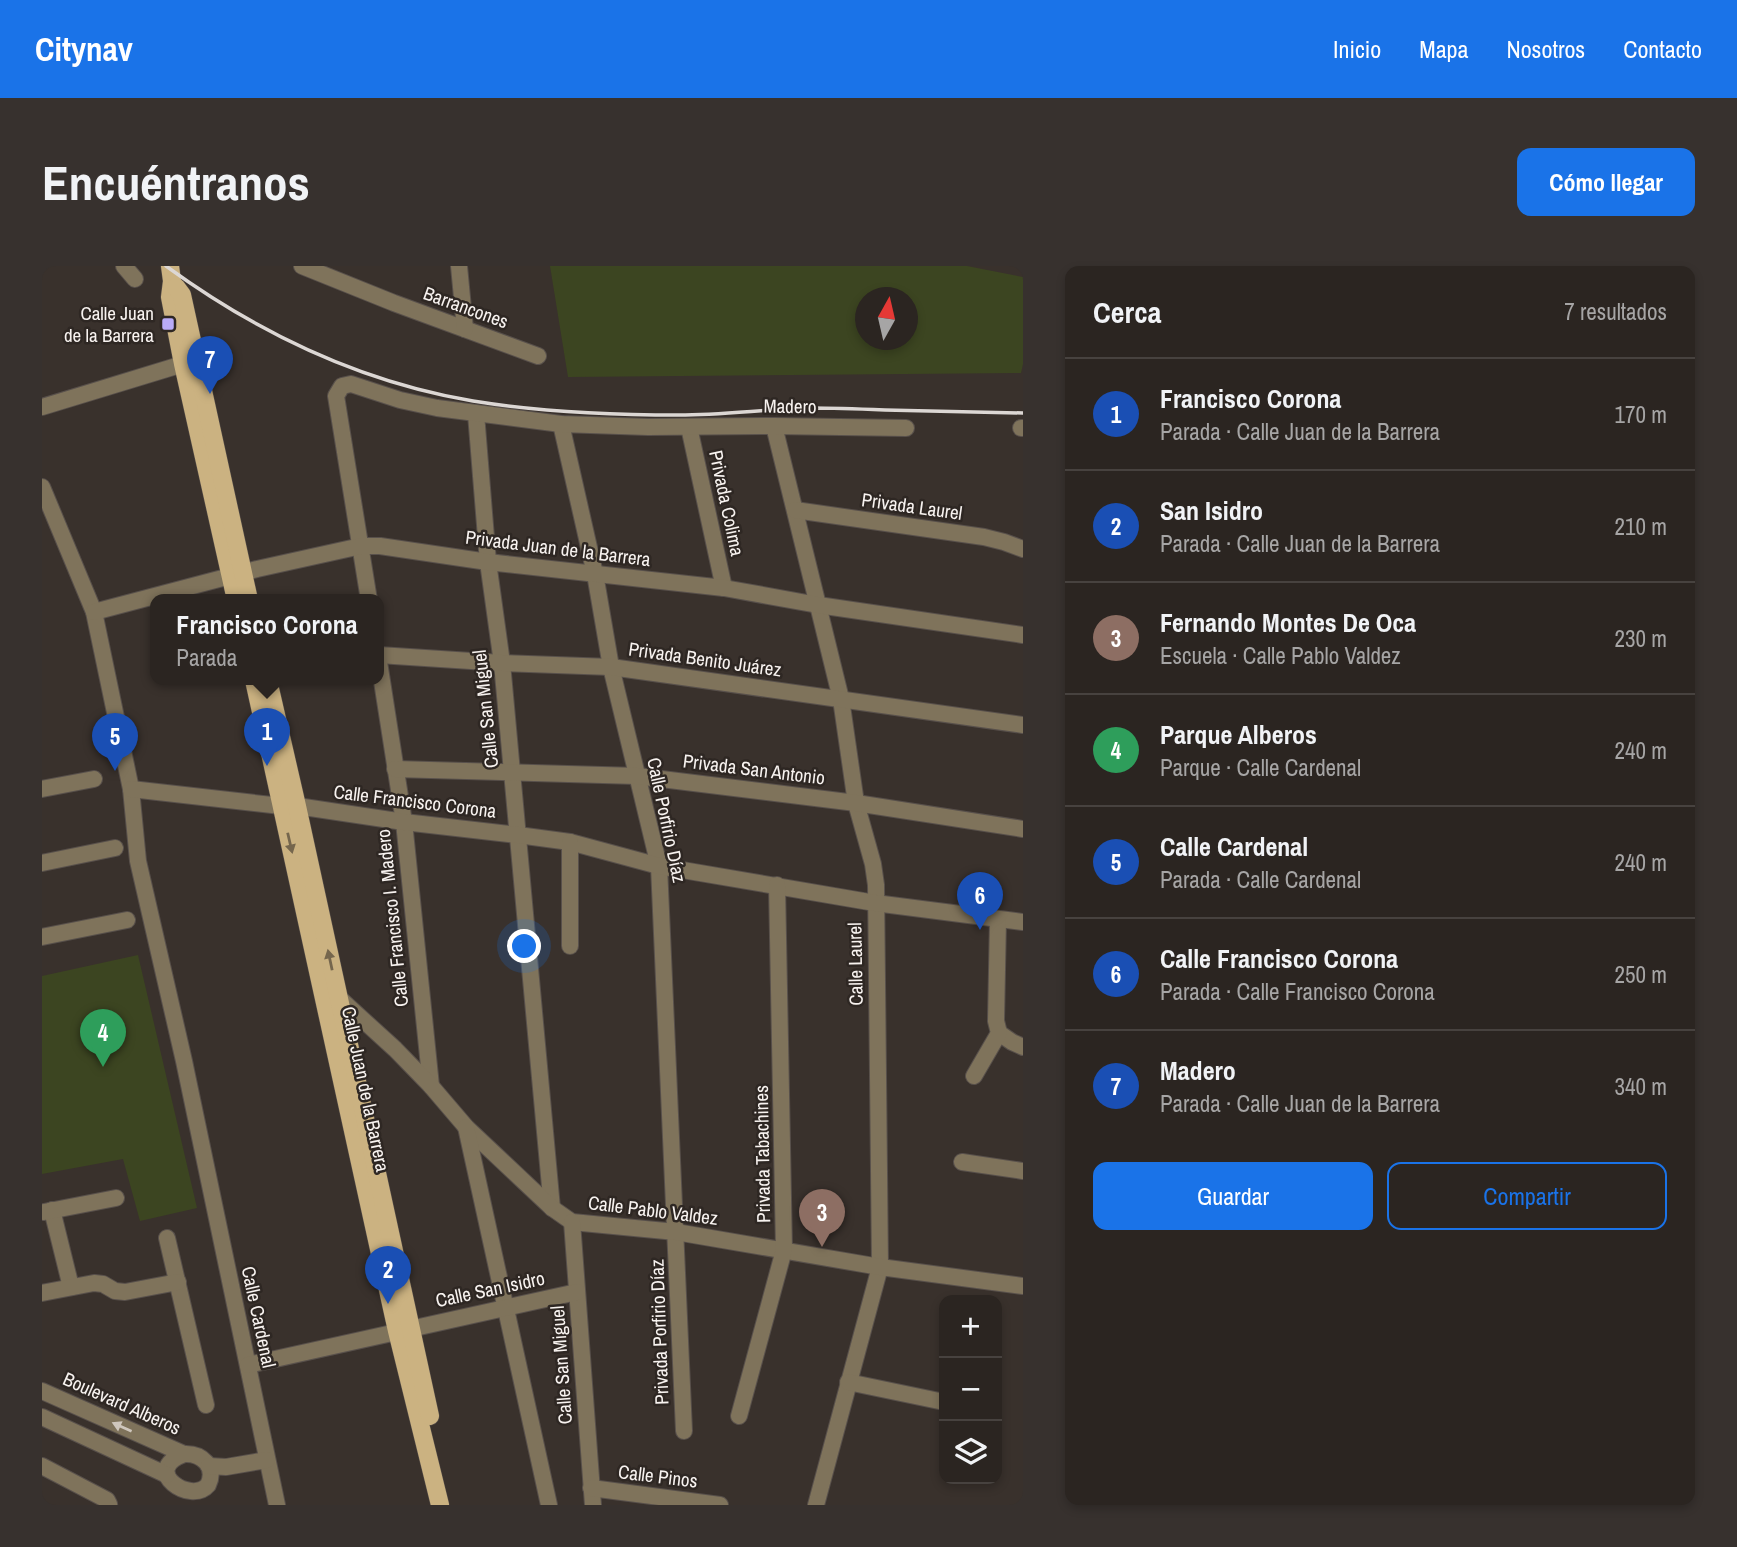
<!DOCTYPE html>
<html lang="es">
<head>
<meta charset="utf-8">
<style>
  :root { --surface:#2b2521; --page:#37312e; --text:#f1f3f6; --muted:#a6a5a5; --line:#47423f; --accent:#1a73e8 }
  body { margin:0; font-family:"Archivo Narrow",sans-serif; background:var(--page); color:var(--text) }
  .controls { position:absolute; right:21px; bottom:21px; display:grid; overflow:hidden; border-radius:14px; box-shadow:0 4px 10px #0003 }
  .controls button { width:63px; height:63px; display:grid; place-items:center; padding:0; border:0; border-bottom:2px solid var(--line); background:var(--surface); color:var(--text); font:35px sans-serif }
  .compass { position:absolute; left:813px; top:21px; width:63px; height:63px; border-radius:50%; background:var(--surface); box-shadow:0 4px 10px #0003; rotate:8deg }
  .you { position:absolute; left:483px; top:681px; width:24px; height:24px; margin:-18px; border:5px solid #fff; border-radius:50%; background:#1a73e8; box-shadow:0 0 0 10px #1a73e833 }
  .badge { display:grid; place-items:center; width:46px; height:46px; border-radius:50%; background:var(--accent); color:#fff; font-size:23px; font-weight:700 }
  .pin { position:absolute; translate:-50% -58px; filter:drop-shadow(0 2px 4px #0008) }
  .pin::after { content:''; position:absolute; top:37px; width:24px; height:21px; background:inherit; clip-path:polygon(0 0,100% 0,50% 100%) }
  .popup { position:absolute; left:108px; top:328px; width:234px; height:91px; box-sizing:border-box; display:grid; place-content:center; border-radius:14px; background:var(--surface); filter:drop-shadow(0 2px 5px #0005); font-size:23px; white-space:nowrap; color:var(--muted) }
  .popup b { font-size:26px; color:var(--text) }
  .popup::after { content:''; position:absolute; left:50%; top:100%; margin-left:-14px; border:14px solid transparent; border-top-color:var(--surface) }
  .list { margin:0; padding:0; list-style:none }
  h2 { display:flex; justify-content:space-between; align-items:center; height:91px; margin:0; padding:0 28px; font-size:30px }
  h2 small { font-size:23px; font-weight:400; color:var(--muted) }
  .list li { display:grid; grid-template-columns:46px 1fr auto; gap:21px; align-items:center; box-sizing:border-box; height:112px; padding:0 28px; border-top:2px solid var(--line) }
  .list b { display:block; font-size:26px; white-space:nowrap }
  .list p { margin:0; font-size:23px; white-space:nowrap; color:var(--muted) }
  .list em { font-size:23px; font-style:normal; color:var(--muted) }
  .actions { display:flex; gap:14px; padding:21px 28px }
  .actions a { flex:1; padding:16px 0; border:2px solid var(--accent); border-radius:14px; text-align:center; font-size:24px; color:var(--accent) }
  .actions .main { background:var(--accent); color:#fff }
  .icon { flex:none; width:38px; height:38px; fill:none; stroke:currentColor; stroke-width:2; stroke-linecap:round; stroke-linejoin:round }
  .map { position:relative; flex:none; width:981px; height:1239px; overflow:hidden; border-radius:14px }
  header { display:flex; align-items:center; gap:42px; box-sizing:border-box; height:98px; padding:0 35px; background:var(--accent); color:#fff }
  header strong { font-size:33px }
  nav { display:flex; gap:38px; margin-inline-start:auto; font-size:24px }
  .intro { display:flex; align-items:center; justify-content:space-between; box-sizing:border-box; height:168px; padding:0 42px }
  h1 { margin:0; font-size:49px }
  .button { padding:18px 32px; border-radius:14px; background:var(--accent); color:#fff; font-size:24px; font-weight:700 }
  main { display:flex; gap:42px; padding:0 42px }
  aside { flex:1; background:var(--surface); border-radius:14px; box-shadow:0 4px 10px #0003 }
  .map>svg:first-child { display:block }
  .green { fill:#3c4521; fill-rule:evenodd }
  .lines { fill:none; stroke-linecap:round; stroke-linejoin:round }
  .minor-casing { stroke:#58504b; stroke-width:18 }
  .major-casing { stroke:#58504b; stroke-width:19 }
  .minor { stroke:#7f735b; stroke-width:16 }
  .major { stroke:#cbb281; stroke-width:18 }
  .rail { stroke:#dcd7d4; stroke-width:3.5 }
  .oneway { fill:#75664d }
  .oneway2 { fill:#cec6bc }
  .poi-dot { fill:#b9abf7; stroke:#2e2723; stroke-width:2.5 }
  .labels { text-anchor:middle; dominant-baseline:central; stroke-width:5; stroke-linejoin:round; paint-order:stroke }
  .street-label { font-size:19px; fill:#f8f3f0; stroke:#2e2723 }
  .poi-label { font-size:19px; fill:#f8f3f0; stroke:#2e2723; text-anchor:end }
</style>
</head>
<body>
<header>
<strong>Citynav</strong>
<nav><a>Inicio</a><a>Mapa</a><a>Nosotros</a><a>Contacto</a></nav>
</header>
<div class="intro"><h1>Encuéntranos</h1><a class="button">Cómo llegar</a></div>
<main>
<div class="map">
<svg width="981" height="1239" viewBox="0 0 981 1239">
  <rect width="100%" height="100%" fill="#39312c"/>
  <g class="green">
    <path d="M508,0h417l56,11v87l-2,9 -453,4zM824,32h42v42h-42z"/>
    <path d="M96,689l59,253 -57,13 -17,-62 -81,15v-198z"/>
  </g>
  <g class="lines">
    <g class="minor-casing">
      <g id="minor">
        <path d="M82,0l11,13"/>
        <path d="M260,0l92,37 144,53"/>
        <path d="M417,0l6,63"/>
        <path d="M0,141l141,-43"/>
        <path d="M434,148l12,148 14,101 50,545"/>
        <path d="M519,158l34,150 16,93 48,199 25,565"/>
        <path d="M732,160l67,273 15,104 17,61 3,21 4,382 -64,238"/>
        <path d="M647,161l35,161"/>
        <path d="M979,162h2"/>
        <path d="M0,221l52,125 37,177 7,72 46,200 93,444"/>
        <path d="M753,244l189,27 20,5 19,7"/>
        <path d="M327,334l-33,-204 6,-10 9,-2 49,16 37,8 124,16 87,3 126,-1 132,2"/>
        <path d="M52,346l163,-43 104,-23h19l108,16 236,26 94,17 205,30"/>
        <path d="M337,389l123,8 109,4 412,58"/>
        <path d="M337,396l25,160 27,264"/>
        <path d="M353,503l242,7 219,27 167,26"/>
        <path d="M0,523l52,-10"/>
        <path d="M89,523l150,17h16l107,16 114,13 52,7 89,24 216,37 148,19"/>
        <path d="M0,597l73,-15"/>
        <path d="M0,671l85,-17"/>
        <path d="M528,680v-104"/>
        <path d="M292,732h5l56,51 36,37 35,41 86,81 20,14 104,10 204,35 143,19"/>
        <path d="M957,767l13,9 11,5"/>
        <path d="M932,810l25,-43 -3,-12 2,-102"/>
        <path d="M424,861l83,378"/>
        <path d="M920,896l61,9"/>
        <path d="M10,944l19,77"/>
        <path d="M2,946l72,-14"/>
        <path d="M530,956l21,283"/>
        <path d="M125,972l39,167"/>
        <path d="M0,1027l52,-10 9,1 12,7 10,1 53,-10"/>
        <path d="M206,1099l329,-73"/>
        <path d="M806,1116l96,20"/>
        <path d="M0,1125l142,63c18,-1 33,13 24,31 -17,20 -68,-14 -24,-31"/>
        <path d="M697,1150l45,-166 -7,-365"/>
        <path d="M0,1151l125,58"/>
        <path d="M0,1200l65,34 2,4 -1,1"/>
        <path d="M167,1200l17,1 41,-7"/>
        <path d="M549,1222l129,17"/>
      </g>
    </g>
    <g class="major-casing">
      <g id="major">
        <path d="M128,0l2,15 -2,16 13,67 53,236"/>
        <path d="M134,21l6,8 67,305"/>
        <path d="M212,414l143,651 43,174"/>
        <path d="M226,414l29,126 133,610"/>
      </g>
    </g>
    <use href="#minor" class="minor"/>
    <use href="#major" class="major"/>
    <path class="rail" d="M124,0c92,67 194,116 307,135 68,11 137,14 206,14 44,0 88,-6 132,-7 25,0 50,1 74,2 46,1 92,2 138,3"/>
  </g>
  <defs><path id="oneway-solid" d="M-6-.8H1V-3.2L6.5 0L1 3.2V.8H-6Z" transform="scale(1.75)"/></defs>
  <g class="oneway">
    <use href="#oneway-solid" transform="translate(248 577) rotate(77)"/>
    <use href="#oneway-solid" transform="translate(288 694) rotate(-102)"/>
  </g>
  <use class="oneway2" href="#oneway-solid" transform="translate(80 1161) rotate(-156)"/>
  <rect class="poi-dot" x="119" y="51" width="14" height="14" rx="3.5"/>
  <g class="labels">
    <g class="street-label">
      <text transform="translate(424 41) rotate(20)">Barrancones</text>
      <text transform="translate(748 140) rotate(1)">Madero</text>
      <text transform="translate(685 237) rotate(78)">Privada Colima</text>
      <text transform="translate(870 240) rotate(8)">Privada Laurel</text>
      <text transform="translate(516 282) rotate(7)">Privada Juan de la Barrera</text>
      <text transform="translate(663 393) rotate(8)">Privada Benito Juárez</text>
      <text transform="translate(443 443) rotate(-96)">Calle San Miguel</text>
      <text transform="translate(712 503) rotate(7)">Privada San Antonio</text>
      <text transform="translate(373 535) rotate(7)">Calle Francisco Corona</text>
      <text transform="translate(625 554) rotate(78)">Calle Porfirio Díaz</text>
      <text transform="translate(350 652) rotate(-96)">Calle Francisco I. Madero</text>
      <text transform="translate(813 698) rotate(-91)">Calle Laurel</text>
      <text transform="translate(324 823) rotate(78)">Calle Juan de la Barrera</text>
      <text transform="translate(720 888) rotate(-91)">Privada Tabachines</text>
      <text transform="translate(611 944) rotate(7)">Calle Pablo Valdez</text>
      <text transform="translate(448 1023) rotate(-12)">Calle San Isidro</text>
      <text transform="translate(217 1051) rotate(78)">Calle Cardenal</text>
      <text transform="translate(617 1066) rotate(-92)">Privada Porfirio Díaz</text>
      <text transform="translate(519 1099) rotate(-94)">Calle San Miguel</text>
      <text transform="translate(80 1137) rotate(24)">Boulevard Alberos</text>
      <text transform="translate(616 1210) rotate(7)">Calle Pinos</text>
    </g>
    <g class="poi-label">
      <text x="112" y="47">Calle Juan<tspan x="112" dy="22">de la Barrera</tspan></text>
    </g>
  </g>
</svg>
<div class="controls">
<button>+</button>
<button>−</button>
<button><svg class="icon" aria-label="layers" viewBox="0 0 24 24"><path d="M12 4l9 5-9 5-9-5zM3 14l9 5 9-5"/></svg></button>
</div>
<svg class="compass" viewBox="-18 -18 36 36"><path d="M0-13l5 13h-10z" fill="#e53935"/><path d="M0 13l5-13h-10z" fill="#a6a5a5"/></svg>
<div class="you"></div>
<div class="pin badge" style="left:225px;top:500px;background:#1a4fb4">1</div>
<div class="popup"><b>Francisco Corona</b>Parada</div>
<div class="pin badge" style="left:346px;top:1038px;background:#1a4fb4">2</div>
<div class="pin badge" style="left:780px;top:981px;background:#8d6e63">3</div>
<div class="pin badge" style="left:61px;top:801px;background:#2e9e5b">4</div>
<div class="pin badge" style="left:73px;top:505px;background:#1a4fb4">5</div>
<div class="pin badge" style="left:938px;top:664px;background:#1a4fb4">6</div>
<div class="pin badge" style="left:168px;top:128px;background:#1a4fb4">7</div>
</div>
<aside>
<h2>Cerca<small>7 resultados</small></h2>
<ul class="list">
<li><span class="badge" style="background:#1a4fb4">1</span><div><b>Francisco Corona</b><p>Parada · Calle Juan de la Barrera</p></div><em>170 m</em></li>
<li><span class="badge" style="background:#1a4fb4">2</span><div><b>San Isidro</b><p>Parada · Calle Juan de la Barrera</p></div><em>210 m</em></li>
<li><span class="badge" style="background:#8d6e63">3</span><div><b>Fernando Montes De Oca</b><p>Escuela · Calle Pablo Valdez</p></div><em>230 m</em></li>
<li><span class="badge" style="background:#2e9e5b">4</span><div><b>Parque Alberos</b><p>Parque · Calle Cardenal</p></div><em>240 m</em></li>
<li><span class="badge" style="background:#1a4fb4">5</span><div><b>Calle Cardenal</b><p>Parada · Calle Cardenal</p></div><em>240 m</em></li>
<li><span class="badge" style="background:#1a4fb4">6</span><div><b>Calle Francisco Corona</b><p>Parada · Calle Francisco Corona</p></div><em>250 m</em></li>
<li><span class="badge" style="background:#1a4fb4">7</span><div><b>Madero</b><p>Parada · Calle Juan de la Barrera</p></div><em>340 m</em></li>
</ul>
<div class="actions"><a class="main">Guardar</a><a>Compartir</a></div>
</aside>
</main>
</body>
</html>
